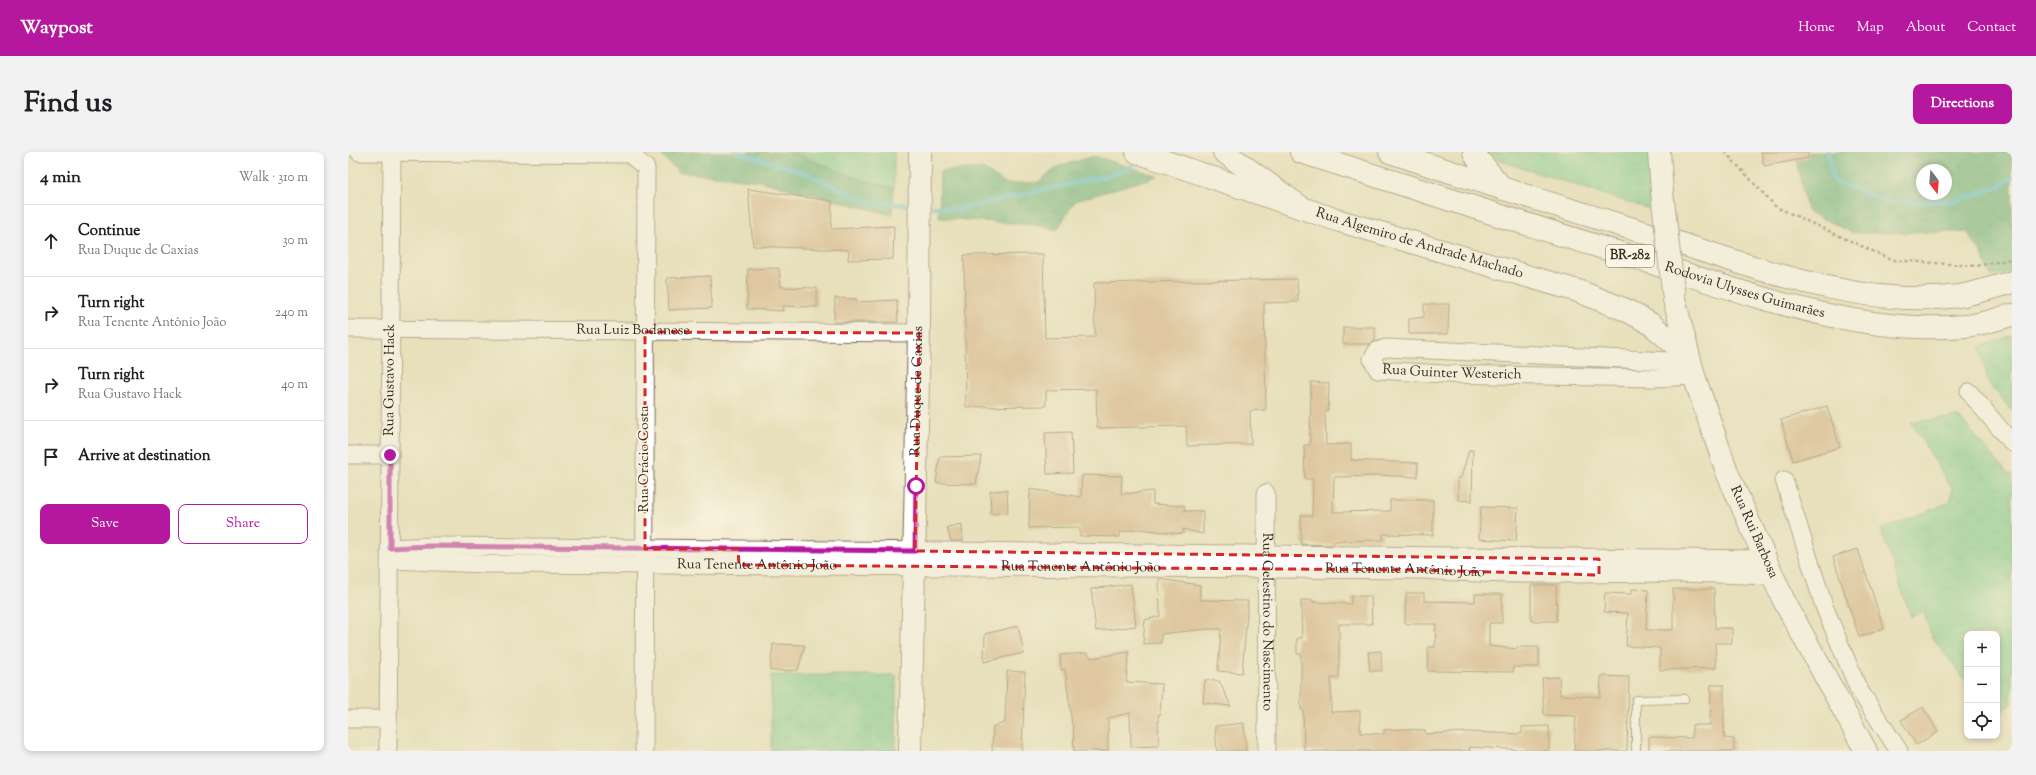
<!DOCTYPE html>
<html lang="en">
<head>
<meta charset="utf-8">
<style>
  :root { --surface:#fff; --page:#f2f2f2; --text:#202124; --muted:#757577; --line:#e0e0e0; --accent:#b5179e }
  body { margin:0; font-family:"Sorts Mill Goudy",serif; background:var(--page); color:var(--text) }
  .controls { position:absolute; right:12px; bottom:12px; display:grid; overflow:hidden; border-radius:8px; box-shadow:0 2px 6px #0003 }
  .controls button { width:36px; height:36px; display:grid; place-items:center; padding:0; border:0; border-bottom:1px solid var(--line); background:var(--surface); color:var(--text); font:20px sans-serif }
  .compass { position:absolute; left:1568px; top:12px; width:36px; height:36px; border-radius:50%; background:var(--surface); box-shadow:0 2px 6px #0003; rotate:164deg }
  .stop { position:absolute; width:12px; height:12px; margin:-9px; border:3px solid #b5179e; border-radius:50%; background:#fff }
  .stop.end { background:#b5179e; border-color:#fff; box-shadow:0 1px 4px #0008 }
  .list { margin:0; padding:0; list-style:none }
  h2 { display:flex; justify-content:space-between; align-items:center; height:52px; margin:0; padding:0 16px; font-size:17px }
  h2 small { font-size:13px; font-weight:400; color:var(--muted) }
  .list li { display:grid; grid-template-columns:26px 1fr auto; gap:12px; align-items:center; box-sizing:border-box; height:72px; padding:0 16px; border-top:1px solid var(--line) }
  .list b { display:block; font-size:15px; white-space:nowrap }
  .list p { margin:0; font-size:13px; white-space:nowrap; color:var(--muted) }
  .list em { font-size:13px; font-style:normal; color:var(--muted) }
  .actions { display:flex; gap:8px; padding:12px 16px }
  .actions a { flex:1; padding:9px 0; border:1px solid var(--accent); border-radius:8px; text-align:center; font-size:14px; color:var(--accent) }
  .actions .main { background:var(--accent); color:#fff }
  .icon { flex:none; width:22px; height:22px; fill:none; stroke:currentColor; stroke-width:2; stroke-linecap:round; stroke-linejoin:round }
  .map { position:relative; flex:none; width:1664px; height:599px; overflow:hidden; border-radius:8px }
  header { display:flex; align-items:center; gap:24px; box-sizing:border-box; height:56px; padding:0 20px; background:var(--accent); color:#fff }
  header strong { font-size:19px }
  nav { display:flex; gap:22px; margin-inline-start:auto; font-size:14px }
  .intro { display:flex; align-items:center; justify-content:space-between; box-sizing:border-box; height:96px; padding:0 24px }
  h1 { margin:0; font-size:28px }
  .button { padding:10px 18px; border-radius:8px; background:var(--accent); color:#fff; font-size:14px; font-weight:700 }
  main { display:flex; gap:24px; padding:0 24px }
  aside { flex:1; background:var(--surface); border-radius:8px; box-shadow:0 2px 6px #0003 }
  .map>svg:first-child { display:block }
  .grass { fill:url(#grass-tufts); stroke:#597b57 }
  .forest { fill:url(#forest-crowns); stroke:#4e6d4c; fill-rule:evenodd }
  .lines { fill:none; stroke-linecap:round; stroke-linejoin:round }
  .stream { stroke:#55bfd2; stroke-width:4.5 }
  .building { fill:#d4ac82 }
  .lane-casing { stroke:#786a55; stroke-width:10 }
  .street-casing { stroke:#786a55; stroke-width:19 }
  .secondary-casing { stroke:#786a55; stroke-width:24 }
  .highway-casing { stroke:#786a55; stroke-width:24 }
  .path { stroke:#786a55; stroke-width:2.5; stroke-dasharray:3 3; stroke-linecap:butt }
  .lane { stroke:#fff; stroke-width:8 }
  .street { stroke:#fff; stroke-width:17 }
  .secondary { stroke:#fff; stroke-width:22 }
  .highway { stroke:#fff; stroke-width:22 }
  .secondary-bridge-casing { stroke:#786a55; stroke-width:24; stroke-linecap:butt }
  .secondary-bridge { stroke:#fff; stroke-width:22 }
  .route { stroke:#b5179e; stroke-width:5 }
  .marked { fill:none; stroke:#d62828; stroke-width:3; stroke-dasharray:8 5; stroke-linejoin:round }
  .labels { text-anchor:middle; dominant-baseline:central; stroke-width:3.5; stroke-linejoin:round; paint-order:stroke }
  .shield { fill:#fcf5e5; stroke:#75675a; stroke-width:1 }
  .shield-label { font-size:13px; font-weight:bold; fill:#3b2a1e }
  .street-label { font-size:14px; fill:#3b2a1e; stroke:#fcf5e5 }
</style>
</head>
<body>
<header>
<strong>Waypost</strong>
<nav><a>Home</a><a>Map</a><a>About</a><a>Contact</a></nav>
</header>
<div class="intro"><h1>Find us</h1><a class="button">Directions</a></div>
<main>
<aside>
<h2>4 min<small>Walk · 310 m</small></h2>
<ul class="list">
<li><svg class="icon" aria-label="ahead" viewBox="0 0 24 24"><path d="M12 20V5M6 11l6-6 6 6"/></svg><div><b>Continue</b><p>Rua Duque de Caxias</p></div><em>30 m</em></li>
<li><svg class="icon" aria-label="right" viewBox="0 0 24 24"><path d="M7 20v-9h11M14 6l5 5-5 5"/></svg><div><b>Turn right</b><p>Rua Tenente Antônio João</p></div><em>240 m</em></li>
<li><svg class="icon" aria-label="right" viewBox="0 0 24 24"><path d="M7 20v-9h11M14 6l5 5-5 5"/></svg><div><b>Turn right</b><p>Rua Gustavo Hack</p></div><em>40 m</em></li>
<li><svg class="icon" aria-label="arrive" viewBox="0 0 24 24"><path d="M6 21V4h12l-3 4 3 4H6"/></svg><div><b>Arrive at destination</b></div></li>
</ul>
<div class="actions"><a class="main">Save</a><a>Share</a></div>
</aside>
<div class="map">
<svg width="1664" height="599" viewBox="0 0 1664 599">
  <defs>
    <pattern id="grass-tufts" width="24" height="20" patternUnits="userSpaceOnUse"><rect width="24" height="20" fill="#77cc90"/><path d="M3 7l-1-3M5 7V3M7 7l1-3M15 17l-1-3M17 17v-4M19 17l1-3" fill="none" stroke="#68af7c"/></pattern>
    <pattern id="forest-crowns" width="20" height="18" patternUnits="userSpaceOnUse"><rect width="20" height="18" fill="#61b07a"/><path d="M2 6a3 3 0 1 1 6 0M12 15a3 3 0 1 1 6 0" fill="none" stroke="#518f63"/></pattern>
  </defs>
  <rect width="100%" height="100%" fill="#fcf5e5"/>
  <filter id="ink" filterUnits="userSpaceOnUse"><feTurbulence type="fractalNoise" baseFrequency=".025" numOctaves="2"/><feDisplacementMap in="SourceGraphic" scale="8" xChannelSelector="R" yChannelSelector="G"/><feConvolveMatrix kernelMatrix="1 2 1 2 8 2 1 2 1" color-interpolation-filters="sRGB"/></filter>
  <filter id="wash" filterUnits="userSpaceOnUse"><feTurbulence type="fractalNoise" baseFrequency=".012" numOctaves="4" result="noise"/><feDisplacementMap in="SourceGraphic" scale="16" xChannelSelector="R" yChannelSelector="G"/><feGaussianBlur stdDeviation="0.9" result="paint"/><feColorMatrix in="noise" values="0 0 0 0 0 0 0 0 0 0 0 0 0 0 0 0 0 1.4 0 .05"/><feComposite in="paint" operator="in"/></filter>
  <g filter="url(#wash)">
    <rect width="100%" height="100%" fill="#e8e0bb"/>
    <g class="grass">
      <path d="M442,0h104v36l-36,-9z"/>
      <path d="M1142,0h160l5,59 -157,-51z"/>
      <path d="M1664,183v76l-23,-27 -9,-37z"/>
      <path d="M1611,265l50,58 3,-2v231l-15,11v-81h-30v48l-36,-46 -7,-24 -13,5 -30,-87 69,-28 2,-13 -41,-67z"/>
      <rect x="423" y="523" width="125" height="76"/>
    </g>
    <g class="forest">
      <path d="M310,0h132l68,27 36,9 -2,27 -132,-34 -82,-9z"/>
      <path d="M1446,0h218v121l-21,3 -9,-22 -15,-22 -115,1 -45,-22zM1574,18h24v24h-24z"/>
      <path d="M747,4l63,20 -83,25 -18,29 -22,-5 -96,-7 1,-47 41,-3 26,16 31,-2 21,-16z"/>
    </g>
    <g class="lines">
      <g class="stream">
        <path d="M389,0l69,21 63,29 37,3"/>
        <path d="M1480,0l5,28 53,22 69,-1 43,-14 14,-9"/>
        <path d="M585,55l27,2 158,-36 15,-8"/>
      </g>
    </g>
    <g id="blocks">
      <g class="building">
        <path d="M1413,0h47v6l-44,8z"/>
        <path d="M400,37l84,12 -1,28 63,-3 -1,33 -45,1 1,-10 -96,-4z"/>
        <path d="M695,102l2,84 50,-1 -1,-54 203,-4 1,23 -34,1 2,107 -16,1 1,33 -64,2 -1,-20 -89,2 -1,-39 -50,1v16l-80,1 -2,-152z"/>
        <path d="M431,116l2,19 36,1v19l-35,-1 1,5 -36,-2 1,-40z"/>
        <path d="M362,124l2,32 -43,2 -2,-32z"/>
        <path d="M487,146l21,1v3l41,-2 1,22h-64z"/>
        <path d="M1076,152h25l-1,30h-39v-15l15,-2z"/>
        <path d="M995,175h32v14l-5,3h-27z"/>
        <path d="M963,230l18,1 -1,28h-3l1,34 25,-1v16l67,3 -1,14 -42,-2v1l-41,1 -1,35 57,-1v-11h43v35l-50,-1v6l-49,1v4l-33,-1v-29l11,1 1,-37h-8l-1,-34h6z"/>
        <path d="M1479,254l13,41 -47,14 -12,-41z"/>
        <path d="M723,280l2,41 -26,1 -2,-41z"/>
        <path d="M1121,298h4l-1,51 -14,-1v-22h3z"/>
        <path d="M633,304l-5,28 -40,-1 4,-26z"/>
        <path d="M734,323l40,1 -1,18 32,-3v13l32,2 -1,5h19v23l-20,-5v5l-45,-5 -18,3v5l-40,-1v-9l-51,1 1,-39 51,8z"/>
        <path d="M659,338l1,23 -17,1 -1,-23z"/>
        <path d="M1133,355l37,1 -2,33 -37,-2z"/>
        <path d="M614,372l1,17h-12l-4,-14z"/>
        <path d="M1510,397l26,80 -25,8 -26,-80z"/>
        <path d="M811,427l41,6v15l48,1 -6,72 -24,-2 3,-42h-15l-45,5v9l-18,1 2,-24 15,-4z"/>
        <path d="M783,432l5,42 -40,5 -5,-42z"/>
        <path d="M1183,433h25l1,36h-26z"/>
        <path d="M1284,437l16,1 -2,40h27v-41h41l1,39h17v15h-17l1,25 -56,2v-22l-34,-2 2,-33 -24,-1 1,-19 27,1z"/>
        <path d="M1058,441h18v8l51,1v-8h27v29h-13v23l28,3v-2h22v20h-26v5l-85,-1v-24h7l1,-23h-31z"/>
        <path d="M1003,444h20l1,28h-33v54h-8v34l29,-1v22l24,1v-4l20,-1 21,1v4l44,-2 53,2v-7l27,-1v25l-80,-4 1,4h-166l-1,-41h-2v-56h-4v-16h5l-1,-38h12v2l38,2z"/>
        <path d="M670,474l6,27 -40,9 1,-28z"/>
        <path d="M425,492l32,1 -7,25 -28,1z"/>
        <path d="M1033,499l1,20h-12l-2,-19z"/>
        <path d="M781,500l-3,30 36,2 -2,31h-2l1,31 -28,1 -1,-34 -22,5v33h-34l-1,-26h-1l-7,-56 -4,1 -1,-15 27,-2 4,5z"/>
        <path d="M659,519l18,1 -3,79h-30l1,-25 12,-3z"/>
        <path d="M1253,524l28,1 -2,74h-53l2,-35 -32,-1 -2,-37 17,-1 1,18 40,2z"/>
        <path d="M857,528l14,1 12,25 -28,-3z"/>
        <path d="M1363,533h13v53l10,1v12h-85v-14l43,1v-13h18z"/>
        <path d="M1575,555l15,25 -22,13 -15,-25z"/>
        <path d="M896,571l2,28h-29l-2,-25z"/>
      </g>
    </g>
  </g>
  <g filter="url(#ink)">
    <use href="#blocks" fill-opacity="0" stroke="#786a55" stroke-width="1"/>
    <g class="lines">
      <g class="lane-casing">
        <path id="lane" d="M1288,599v-51l48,-1"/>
      </g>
      <g class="street-casing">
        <g id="street">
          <path d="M11,0l271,2 16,14 -2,583"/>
          <path id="s1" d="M0,177l571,4"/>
          <path id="s2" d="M1342,210l-304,-14 -9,3 -5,8 6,11 65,4 212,4 39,-2"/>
          <path d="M1621,240l43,51"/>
          <path d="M0,303h42"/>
          <path d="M1436,328l40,126 34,82 41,63"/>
          <path id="s3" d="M918,341l1,258"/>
          <path d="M42,396l40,-2 1336,13"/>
          <path id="s4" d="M42,408l94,4 937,6c82,6 163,4 245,3 36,0 71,2 107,3"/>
          <path d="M0,567h39"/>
          <path id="s5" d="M40,599l4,-598"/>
        </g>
      </g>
      <g class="secondary-casing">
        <g id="secondary">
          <path id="s6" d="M789,0l203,69 238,70 48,19 25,14 38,33"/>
          <path d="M1311,0l3,40"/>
          <path id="s7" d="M1326,147l20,77 33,96 56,127 83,152"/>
          <path id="s8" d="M562,599l9,-418 1,-181"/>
        </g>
      </g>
      <g class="highway-casing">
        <g id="highway">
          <path d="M876,0l78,56"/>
          <path id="s9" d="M953,0c110,35 219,71 329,104 106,33 222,80 335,70 16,-1 32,-7 47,-11"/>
          <path d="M1042,0c88,29 177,57 266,84 95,29 201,73 303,60 17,-3 36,-9 53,-14"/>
          <path d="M1126,0l3,6 26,31"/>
        </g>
      </g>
      <path class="path" d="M1377,0l51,55 116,53 85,6 35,-7"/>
      <use href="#lane" class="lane"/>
      <use href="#street" class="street"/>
      <use href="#secondary" class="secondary"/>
      <use href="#highway" class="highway"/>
      <g class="secondary-bridge-casing">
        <path id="secondary-bridge" d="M1314,40l12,107"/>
      </g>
      <use href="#secondary-bridge" class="secondary-bridge"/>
    </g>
  </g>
  <g class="lines" filter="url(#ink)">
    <path class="route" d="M42,303v93l40,-2 485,5 1,-65"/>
  </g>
  <path d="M0 0H1664V599H0ZM297,180l274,1 -4,218 684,8v16l-178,-5 -682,-5 -1,-16h-93z" fill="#e8e0bb" fill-opacity=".55" fill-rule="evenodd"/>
  <path class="marked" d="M297,180l274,1 -4,218 684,8v16l-178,-5 -682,-5 -1,-16h-93z"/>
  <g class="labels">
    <rect class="shield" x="1258" y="93" width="48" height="22" rx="3"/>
    <g class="shield-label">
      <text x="1282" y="104">BR-282</text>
    </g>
    <g class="street-label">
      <text stroke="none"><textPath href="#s6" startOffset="297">Rua Algemiro de Andrade Machado</textPath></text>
      <text stroke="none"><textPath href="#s9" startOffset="465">Rodovia Ulysses Guimarães</textPath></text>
      <text stroke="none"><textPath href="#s1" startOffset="285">Rua Luiz Bodanese</textPath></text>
      <text stroke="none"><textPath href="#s2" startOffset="410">Rua Guinter Westerich</textPath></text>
      <text stroke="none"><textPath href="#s5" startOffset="371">Rua Gustavo Hack</textPath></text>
      <text stroke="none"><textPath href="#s8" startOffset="360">Rua Duque de Caxias</textPath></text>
      <text transform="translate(297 307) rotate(-90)">Rua Orácio Costa</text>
      <text stroke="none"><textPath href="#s7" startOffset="247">Rua Rui Barbosa</textPath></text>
      <text stroke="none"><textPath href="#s4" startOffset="367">Rua Tenente Antônio João</textPath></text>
      <text stroke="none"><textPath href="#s4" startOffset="691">Rua Tenente Antônio João</textPath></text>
      <text stroke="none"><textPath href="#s4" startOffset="1015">Rua Tenente Antônio João</textPath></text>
      <text stroke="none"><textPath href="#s3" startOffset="129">Rua Celestino do Nascimento</textPath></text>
    </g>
  </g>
</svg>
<div class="controls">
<button>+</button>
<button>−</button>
<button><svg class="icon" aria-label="locate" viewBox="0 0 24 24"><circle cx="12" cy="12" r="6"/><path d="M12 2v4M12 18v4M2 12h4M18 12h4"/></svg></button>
</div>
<svg class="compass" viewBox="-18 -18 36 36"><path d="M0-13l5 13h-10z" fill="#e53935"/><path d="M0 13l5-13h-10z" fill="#757577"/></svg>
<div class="stop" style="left:568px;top:334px"></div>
<div class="stop end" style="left:42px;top:303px"></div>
</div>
</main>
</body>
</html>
